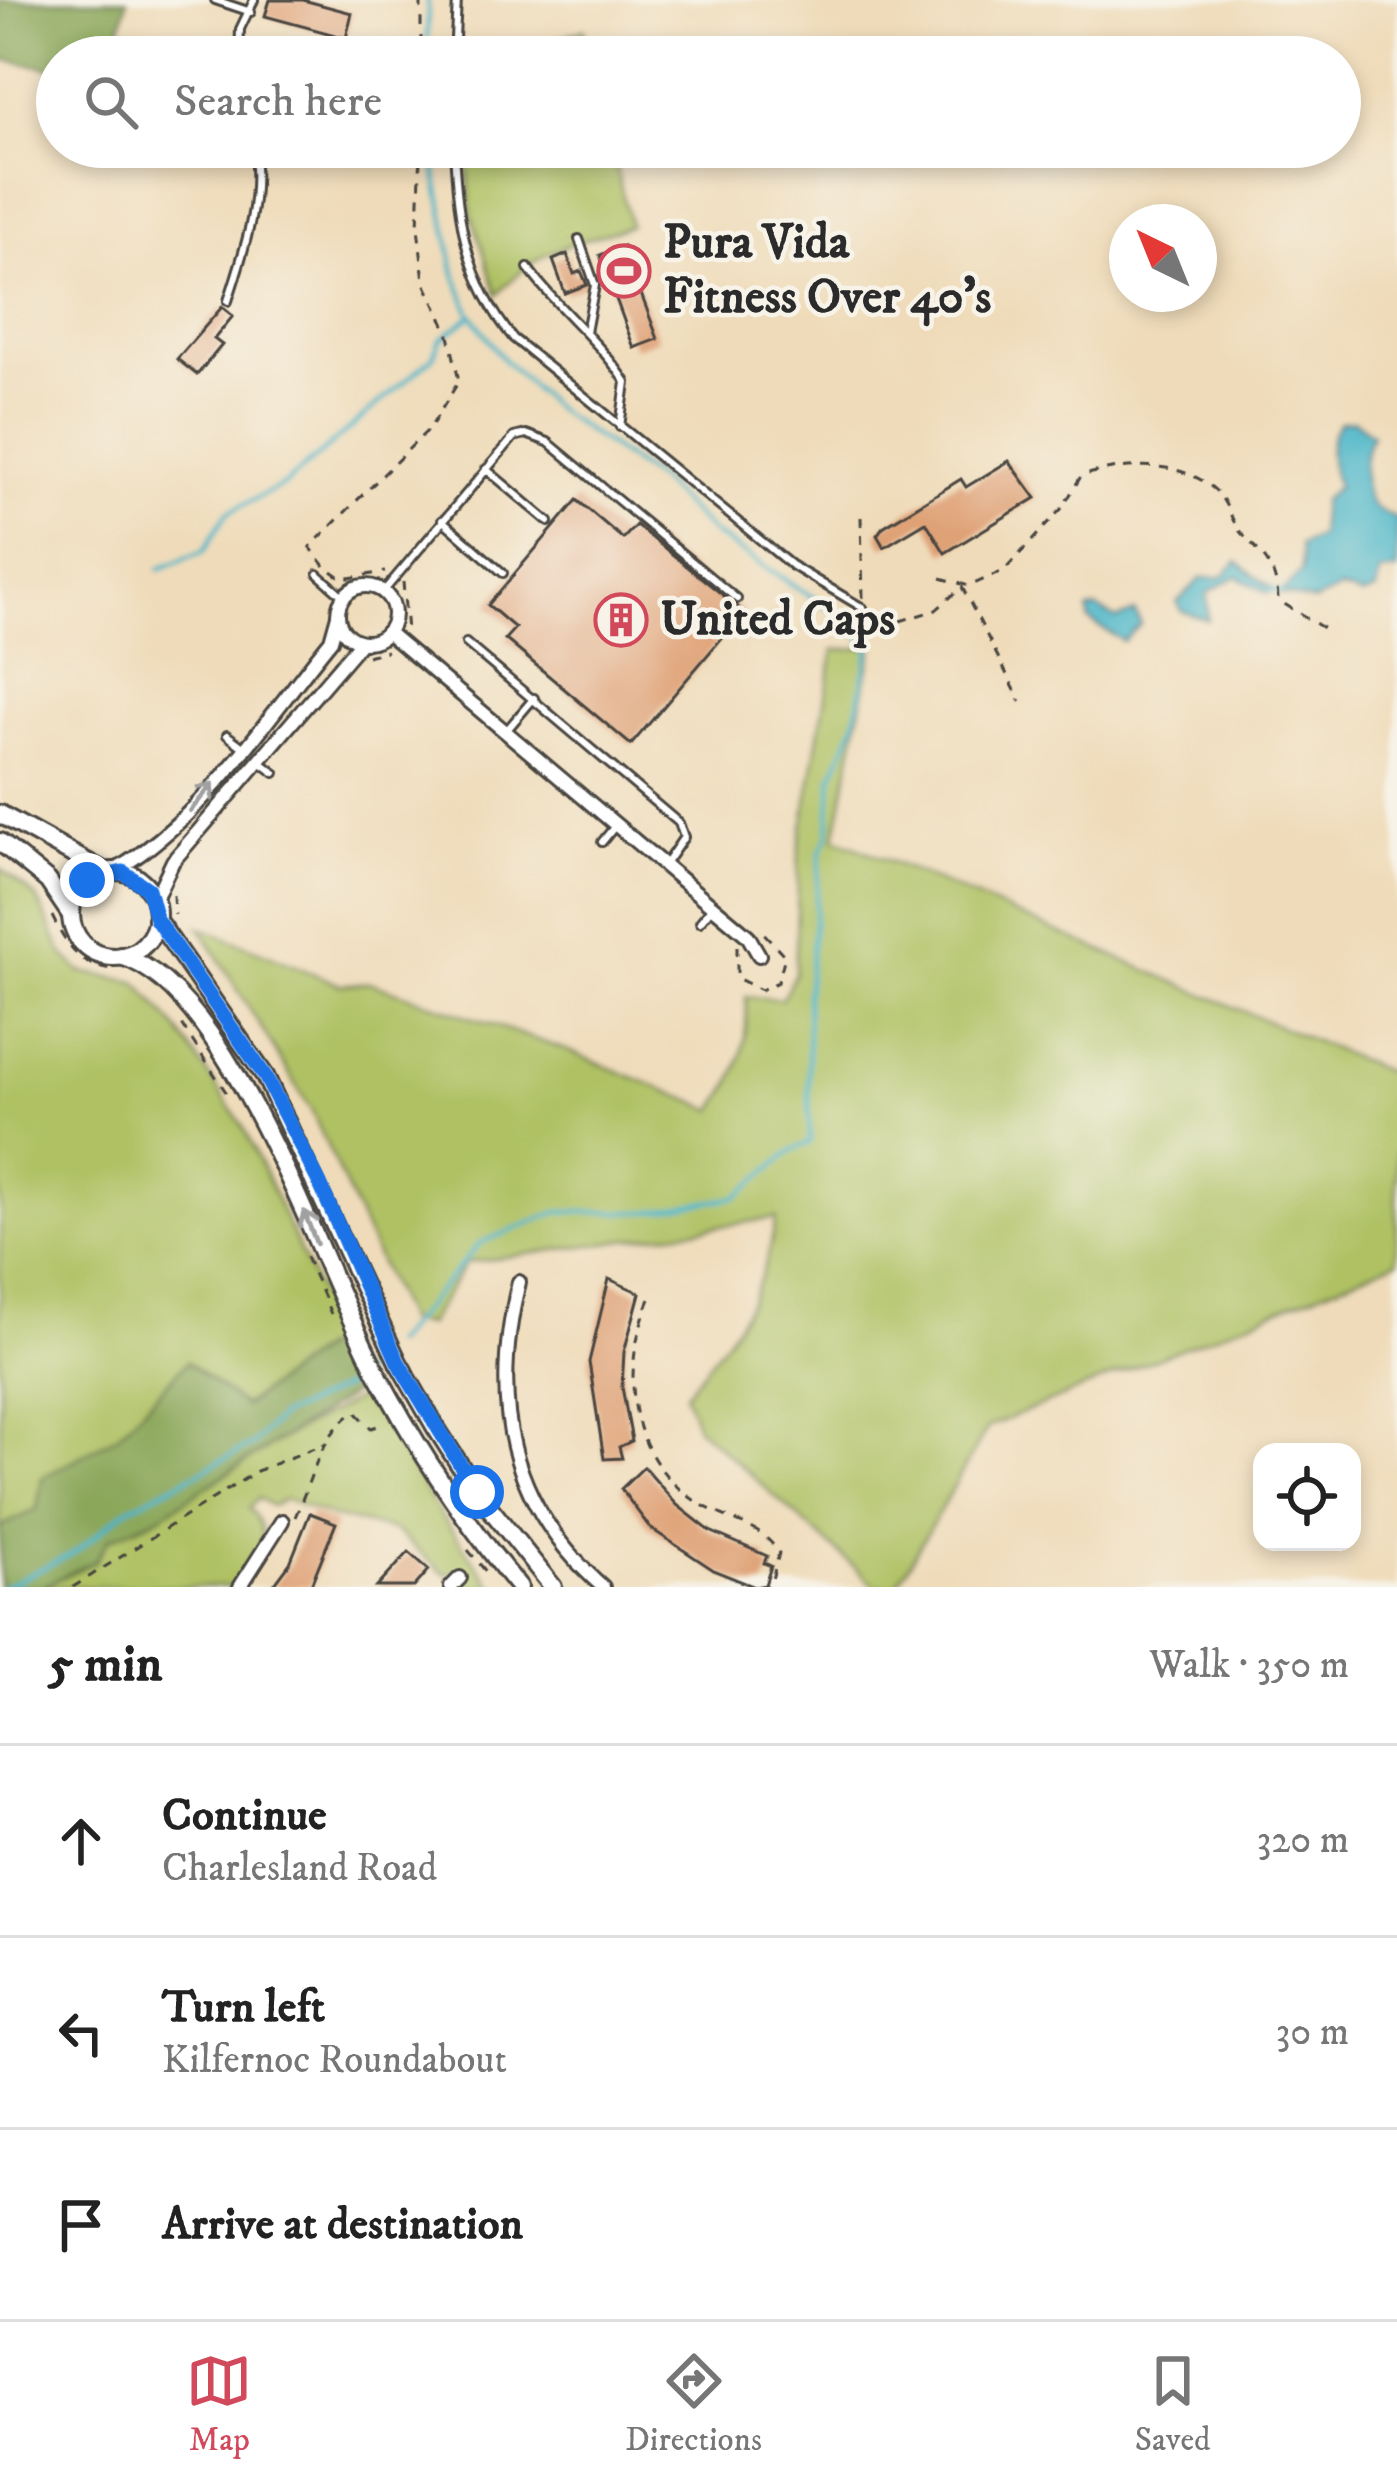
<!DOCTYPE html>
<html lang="en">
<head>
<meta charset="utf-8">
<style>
  :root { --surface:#fff; --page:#f2f2f2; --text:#222; --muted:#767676; --line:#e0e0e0; --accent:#d1495b }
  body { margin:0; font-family:"IM FELL DW Pica",serif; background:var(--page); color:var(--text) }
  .controls { position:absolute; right:36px; bottom:36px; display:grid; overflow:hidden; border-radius:24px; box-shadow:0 6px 18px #0003 }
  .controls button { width:108px; height:108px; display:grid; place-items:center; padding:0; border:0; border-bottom:3px solid var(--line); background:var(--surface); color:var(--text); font:60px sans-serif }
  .compass { position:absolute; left:1109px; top:204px; width:108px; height:108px; border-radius:50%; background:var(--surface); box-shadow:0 6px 18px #0003; rotate:317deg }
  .stop { position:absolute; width:36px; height:36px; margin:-27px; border:9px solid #1a73e8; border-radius:50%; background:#fff }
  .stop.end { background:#1a73e8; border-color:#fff; box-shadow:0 3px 12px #0008 }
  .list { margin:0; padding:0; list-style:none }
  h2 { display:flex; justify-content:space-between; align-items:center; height:156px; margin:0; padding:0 48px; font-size:51px }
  h2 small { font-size:39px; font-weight:400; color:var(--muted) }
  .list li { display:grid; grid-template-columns:78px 1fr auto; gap:36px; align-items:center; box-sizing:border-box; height:192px; padding:0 48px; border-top:3px solid var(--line) }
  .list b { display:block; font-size:45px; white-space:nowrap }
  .list p { margin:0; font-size:39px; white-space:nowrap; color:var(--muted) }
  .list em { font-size:39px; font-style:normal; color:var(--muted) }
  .icon { flex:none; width:66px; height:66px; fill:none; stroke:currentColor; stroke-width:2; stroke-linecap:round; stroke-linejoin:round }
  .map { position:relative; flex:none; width:1397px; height:1587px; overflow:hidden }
  .search { position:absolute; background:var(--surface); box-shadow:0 6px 18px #0003; left:36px; right:36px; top:36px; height:132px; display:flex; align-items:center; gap:30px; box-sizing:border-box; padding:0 42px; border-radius:66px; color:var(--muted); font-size:45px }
  .sheet { height:732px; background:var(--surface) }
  nav { display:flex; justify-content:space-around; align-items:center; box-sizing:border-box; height:168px; border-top:3px solid var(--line); background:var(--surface); font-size:33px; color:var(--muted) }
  nav a { display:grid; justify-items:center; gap:6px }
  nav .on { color:var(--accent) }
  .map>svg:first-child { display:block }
  .green { fill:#afc164; stroke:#6d7648; stroke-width:3 }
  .forest { fill:#8ba75a; stroke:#5b6942; stroke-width:3 }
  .water { fill:#4ab5c8; stroke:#3a707a; stroke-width:3 }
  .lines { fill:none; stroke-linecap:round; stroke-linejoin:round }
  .stream { stroke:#4ab5c8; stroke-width:4.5 }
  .building { fill:#dfa176 }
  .lane-casing { stroke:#484540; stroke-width:12 }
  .street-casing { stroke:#484540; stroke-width:18 }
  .secondary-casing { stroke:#484540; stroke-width:22 }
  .path { stroke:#484540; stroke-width:3; stroke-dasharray:9 9; stroke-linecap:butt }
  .lane { stroke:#fff; stroke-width:6 }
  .street { stroke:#fff; stroke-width:12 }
  .secondary { stroke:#fff; stroke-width:16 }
  .oneway { stroke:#a0a0a0 }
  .route { stroke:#1a73e8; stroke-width:15 }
  .labels { text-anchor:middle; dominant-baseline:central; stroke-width:9; stroke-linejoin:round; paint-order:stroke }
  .poi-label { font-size:48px; font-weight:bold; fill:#2b2b2b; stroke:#f7f3e8; text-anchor:start }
</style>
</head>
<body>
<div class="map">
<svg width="1397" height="1587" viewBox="0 0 1397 1587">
  <rect width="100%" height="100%" fill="#f7f3e8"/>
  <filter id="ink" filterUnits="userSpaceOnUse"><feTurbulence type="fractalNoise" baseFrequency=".00833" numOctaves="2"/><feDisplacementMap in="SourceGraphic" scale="24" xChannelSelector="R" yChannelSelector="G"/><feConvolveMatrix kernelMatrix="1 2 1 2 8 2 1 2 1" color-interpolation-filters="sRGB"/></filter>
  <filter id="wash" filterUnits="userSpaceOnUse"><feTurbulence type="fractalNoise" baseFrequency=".004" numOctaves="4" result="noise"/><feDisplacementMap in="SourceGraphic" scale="48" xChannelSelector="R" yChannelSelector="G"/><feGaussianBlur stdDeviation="2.7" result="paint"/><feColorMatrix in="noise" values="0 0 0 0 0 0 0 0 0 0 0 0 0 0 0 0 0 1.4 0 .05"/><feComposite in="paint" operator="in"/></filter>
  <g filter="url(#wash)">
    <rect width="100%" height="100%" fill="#efdbb9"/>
    <g class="green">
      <path d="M584,29l6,28h-85z"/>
      <path d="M467,147h144l19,78c-61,22 -85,17 -133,70l-26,-82z"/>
      <path d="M873,647l-38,191 562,238v185l-409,166 -92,160h-19l-180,-160 -12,-34c49,-62 78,-95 91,-175l-310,45 -39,62 -21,-4 -95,-211 -111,-183 141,58 28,-3 197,68 148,60c26,-35 35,-70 32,-113l36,2 13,-26 4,-125 35,-198z"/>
      <path d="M0,868l37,30 26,56 18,18 56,10 41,48 66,98 98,215 -22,6 -77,57 -56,-44 -70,74 -74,42 -6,31 -37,18z"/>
      <path d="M365,1395l76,121 53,71h-31l5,-7 -9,-9 -14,3 -51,-44 -64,-14 -45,-17 -13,7 -14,-8 -9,10c28,31 7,52 -17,79h-190l53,-26 14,-22 46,-20 137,-86z"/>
    </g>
    <g class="forest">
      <path d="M0,0h127l-13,57h-57v12l-57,-10z"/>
      <path d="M342,1343l22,43 -209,133 -46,20 -14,22 -53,26h-42v-60l37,-18 5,-31 75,-42 70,-74 57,44 77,-57z"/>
    </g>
    <g class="water">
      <path d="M1354,420l18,15c-9,14 -12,54 -1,69 5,7 18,11 26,15v52l-17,2 -4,18 -13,5 -22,-7 -27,13 -33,-8 21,-23 -2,-26 19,-9 3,-36 16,-14c-9,-18 -14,-46 2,-64z"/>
      <path d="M1237,562l35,26 -4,5 -31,-17 -30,17 1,27 -27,-9 -4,-9 24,-24 20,-1z"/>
      <path d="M1097,608l20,11 18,-7 6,12 -18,17 -34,-21 -1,-10z"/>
    </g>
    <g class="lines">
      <g class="stream">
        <path d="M427,57l1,-57"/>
        <path d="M159,569l45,-18 23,-38 58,-29 147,-126 8,-18 32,-25"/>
        <path d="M1270,590l12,2"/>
        <path d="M393,1344l87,-101 78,-31h91l88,-15 57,-48 16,-6 -3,-149 14,-143 8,-17 3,-57 22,-51 16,-79 -31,-33 -124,-79 -57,-55 -104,-72 -53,-51 -31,-45 -15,-38 -24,-127"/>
        <path d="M4,1587l70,-34 55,-45 123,-63 27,-28 73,-33 16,-15"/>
      </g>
    </g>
    <g id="blocks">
      <g class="building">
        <path d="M270,0h33l49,13 -6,25 -81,-22z"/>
        <path d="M623,246l35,93 -24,9 -34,-93z"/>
        <path d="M567,254l7,20 7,-3 6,14 -22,8 -12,-33z"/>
        <path d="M222,307l11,9 -19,23 8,6 -25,30 -20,-16z"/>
        <path d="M1009,461l27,37 -91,55 -19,-31 -42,25 -7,-12 6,-8 78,-48 5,8z"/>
        <path d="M577,500l46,39 13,-14 108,87 -113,133 -126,-106 10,-11 -27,-23z"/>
        <path d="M609,1279l31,14 -16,59 -2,35 10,54 -13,6 3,11 -18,1 -15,-97z"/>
        <path d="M644,1467l33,38 33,26 57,25 -3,7 7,3 -6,19 -10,2 -40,-16 -65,-43 -29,-39z"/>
        <path d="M310,1513l26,10 -26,64h-38l18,-24z"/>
        <path d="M409,1552l20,18 -7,8 -8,9h-37z"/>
      </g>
    </g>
  </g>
  <g filter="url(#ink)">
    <use href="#blocks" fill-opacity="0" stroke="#484540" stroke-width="3"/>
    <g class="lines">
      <g class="lane-casing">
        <g id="lane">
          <path d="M215,0l36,12"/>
          <path d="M239,57l1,-28 14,-29"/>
          <path d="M454,57l3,-57"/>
          <path d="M454,147c3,73 12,133 59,191l278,227 72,43"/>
          <path d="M579,239l16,46 -9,47"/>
          <path d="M528,268c30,42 70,71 98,114l-6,45"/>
          <path d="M228,301c16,-50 34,-101 25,-154"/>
          <path d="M486,469l63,53"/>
          <path d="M442,520l61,53"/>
          <path d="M318,574l26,23"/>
          <path d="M383,592l131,-155 12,-3 22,8 189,157"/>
          <path d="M466,643l213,180 5,14 -18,26"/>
          <path d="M506,731l28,-33"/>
          <path d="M227,735l16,12"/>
          <path d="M260,762l15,11"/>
          <path d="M602,842l13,-16"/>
          <path d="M700,922l13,-16"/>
        </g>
      </g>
      <g class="street-casing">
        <g id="street">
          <circle cx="366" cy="614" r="28"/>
          <path d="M387,632l361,304 11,19"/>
          <path d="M114,871c90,-52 151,-151 217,-231l7,-25"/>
          <path d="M154,901l19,-40 188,-219"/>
          <path d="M519,1282c-29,119 -12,221 84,305"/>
          <path d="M240,1587l42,-66"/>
          <path d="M451,1587l9,-9"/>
        </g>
      </g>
      <g class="secondary-casing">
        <g id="secondary">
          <path d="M0,814l105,58"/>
          <path d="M0,842l48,39 23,34"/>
          <circle cx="114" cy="914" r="43"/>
          <path d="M156,919l109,157 133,286 38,66 41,64 76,95"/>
          <path d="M121,956c111,32 203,320 257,419 40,75 87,147 141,212"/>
        </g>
      </g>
      <g class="path">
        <path d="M421,0v57"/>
        <path d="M861,517l2,82"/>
        <path d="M325,566l-15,-19 120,-119 29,-47 -11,-50 -24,-50 -6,-54 3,-80"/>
        <path d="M332,571l11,8 42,-7"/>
        <path d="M941,578l28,8 35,-15 59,-64 18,-31c42,-12 98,-18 134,14 14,13 16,34 30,47 20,20 32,32 33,63l45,28"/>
        <path d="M403,582l4,50"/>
        <path d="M900,621l36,-11 26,-23 59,115"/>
        <path d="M367,656l20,-5"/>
        <path d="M173,895l1,20"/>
        <path d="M52,916c14,29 26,49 60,53"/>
        <path d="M737,946v32l24,12 17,-8 7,-26 -26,-28"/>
        <path d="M182,1025l44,67"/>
        <path d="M306,1257l25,57"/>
        <path d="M650,1299c-31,73 -23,162 52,206 27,16 60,20 77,48l-9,34"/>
        <path d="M295,1517c17,-38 24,-81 60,-106l16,17 13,-4"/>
        <path d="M468,1550l20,24"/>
        <path d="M73,1587l184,-116 67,-27"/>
      </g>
      <use href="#lane" class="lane"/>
      <use href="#street" class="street"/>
      <use href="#secondary" class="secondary"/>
    </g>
    <defs><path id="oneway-shaft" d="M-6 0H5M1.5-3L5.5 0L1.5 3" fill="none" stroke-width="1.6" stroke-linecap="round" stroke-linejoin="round" transform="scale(3)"/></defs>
    <g class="oneway">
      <use href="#oneway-shaft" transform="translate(202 797) rotate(-50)"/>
      <use href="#oneway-shaft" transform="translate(310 1227) rotate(-111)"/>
    </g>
  </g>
  <g class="lines" filter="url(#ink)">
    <path class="route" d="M87,880l36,-8 25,17 8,30 109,157 54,106 79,180 79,130"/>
  </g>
  <defs>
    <g id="stadium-ring" transform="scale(2.7)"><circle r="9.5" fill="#f7f3e8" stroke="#d1495b" stroke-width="1.5"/><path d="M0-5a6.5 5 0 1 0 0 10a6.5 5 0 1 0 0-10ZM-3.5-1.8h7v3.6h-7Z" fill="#d1495b"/></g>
    <g id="building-ring" transform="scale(2.7)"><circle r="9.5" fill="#f7f3e8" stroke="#d1495b" stroke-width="1.5"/><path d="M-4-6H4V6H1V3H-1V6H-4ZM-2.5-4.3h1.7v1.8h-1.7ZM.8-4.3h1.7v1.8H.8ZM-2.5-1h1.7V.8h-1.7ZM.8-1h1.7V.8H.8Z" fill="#d1495b"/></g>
  </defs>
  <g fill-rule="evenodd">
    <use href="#stadium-ring" x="624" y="271"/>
    <use href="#building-ring" x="621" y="620"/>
  </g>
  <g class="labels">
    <g class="poi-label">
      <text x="663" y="243">Pura Vida<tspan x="663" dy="55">Fitness Over 40’s</tspan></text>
      <text x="660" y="620">United Caps</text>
    </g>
  </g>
</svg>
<div class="controls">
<button><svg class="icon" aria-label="locate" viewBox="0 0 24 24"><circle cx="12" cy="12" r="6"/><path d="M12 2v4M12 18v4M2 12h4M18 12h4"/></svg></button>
</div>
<svg class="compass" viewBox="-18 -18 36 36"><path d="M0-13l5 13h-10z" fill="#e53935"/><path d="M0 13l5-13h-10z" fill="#767676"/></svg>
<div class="stop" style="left:477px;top:1492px"></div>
<div class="stop end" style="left:87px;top:880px"></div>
<div class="search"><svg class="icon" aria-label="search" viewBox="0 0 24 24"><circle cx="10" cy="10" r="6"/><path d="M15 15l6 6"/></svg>Search here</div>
</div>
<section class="sheet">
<h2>5 min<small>Walk · 350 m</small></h2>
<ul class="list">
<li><svg class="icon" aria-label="ahead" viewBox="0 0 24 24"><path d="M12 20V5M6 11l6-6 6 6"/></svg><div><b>Continue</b><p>Charlesland Road</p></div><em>320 m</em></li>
<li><svg class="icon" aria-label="left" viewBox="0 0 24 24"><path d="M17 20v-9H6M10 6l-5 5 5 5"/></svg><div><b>Turn left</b><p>Kilfernoc Roundabout</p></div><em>30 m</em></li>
<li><svg class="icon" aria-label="arrive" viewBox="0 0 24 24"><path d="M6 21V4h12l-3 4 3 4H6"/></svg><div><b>Arrive at destination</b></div></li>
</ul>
</section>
<nav>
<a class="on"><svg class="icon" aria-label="map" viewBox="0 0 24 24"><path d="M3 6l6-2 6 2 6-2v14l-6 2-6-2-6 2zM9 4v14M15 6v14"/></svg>Map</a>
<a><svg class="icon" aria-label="directions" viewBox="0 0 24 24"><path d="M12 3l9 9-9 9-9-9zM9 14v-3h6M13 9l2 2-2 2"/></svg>Directions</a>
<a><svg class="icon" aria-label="saved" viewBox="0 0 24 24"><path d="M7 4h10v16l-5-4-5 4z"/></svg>Saved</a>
</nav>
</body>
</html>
